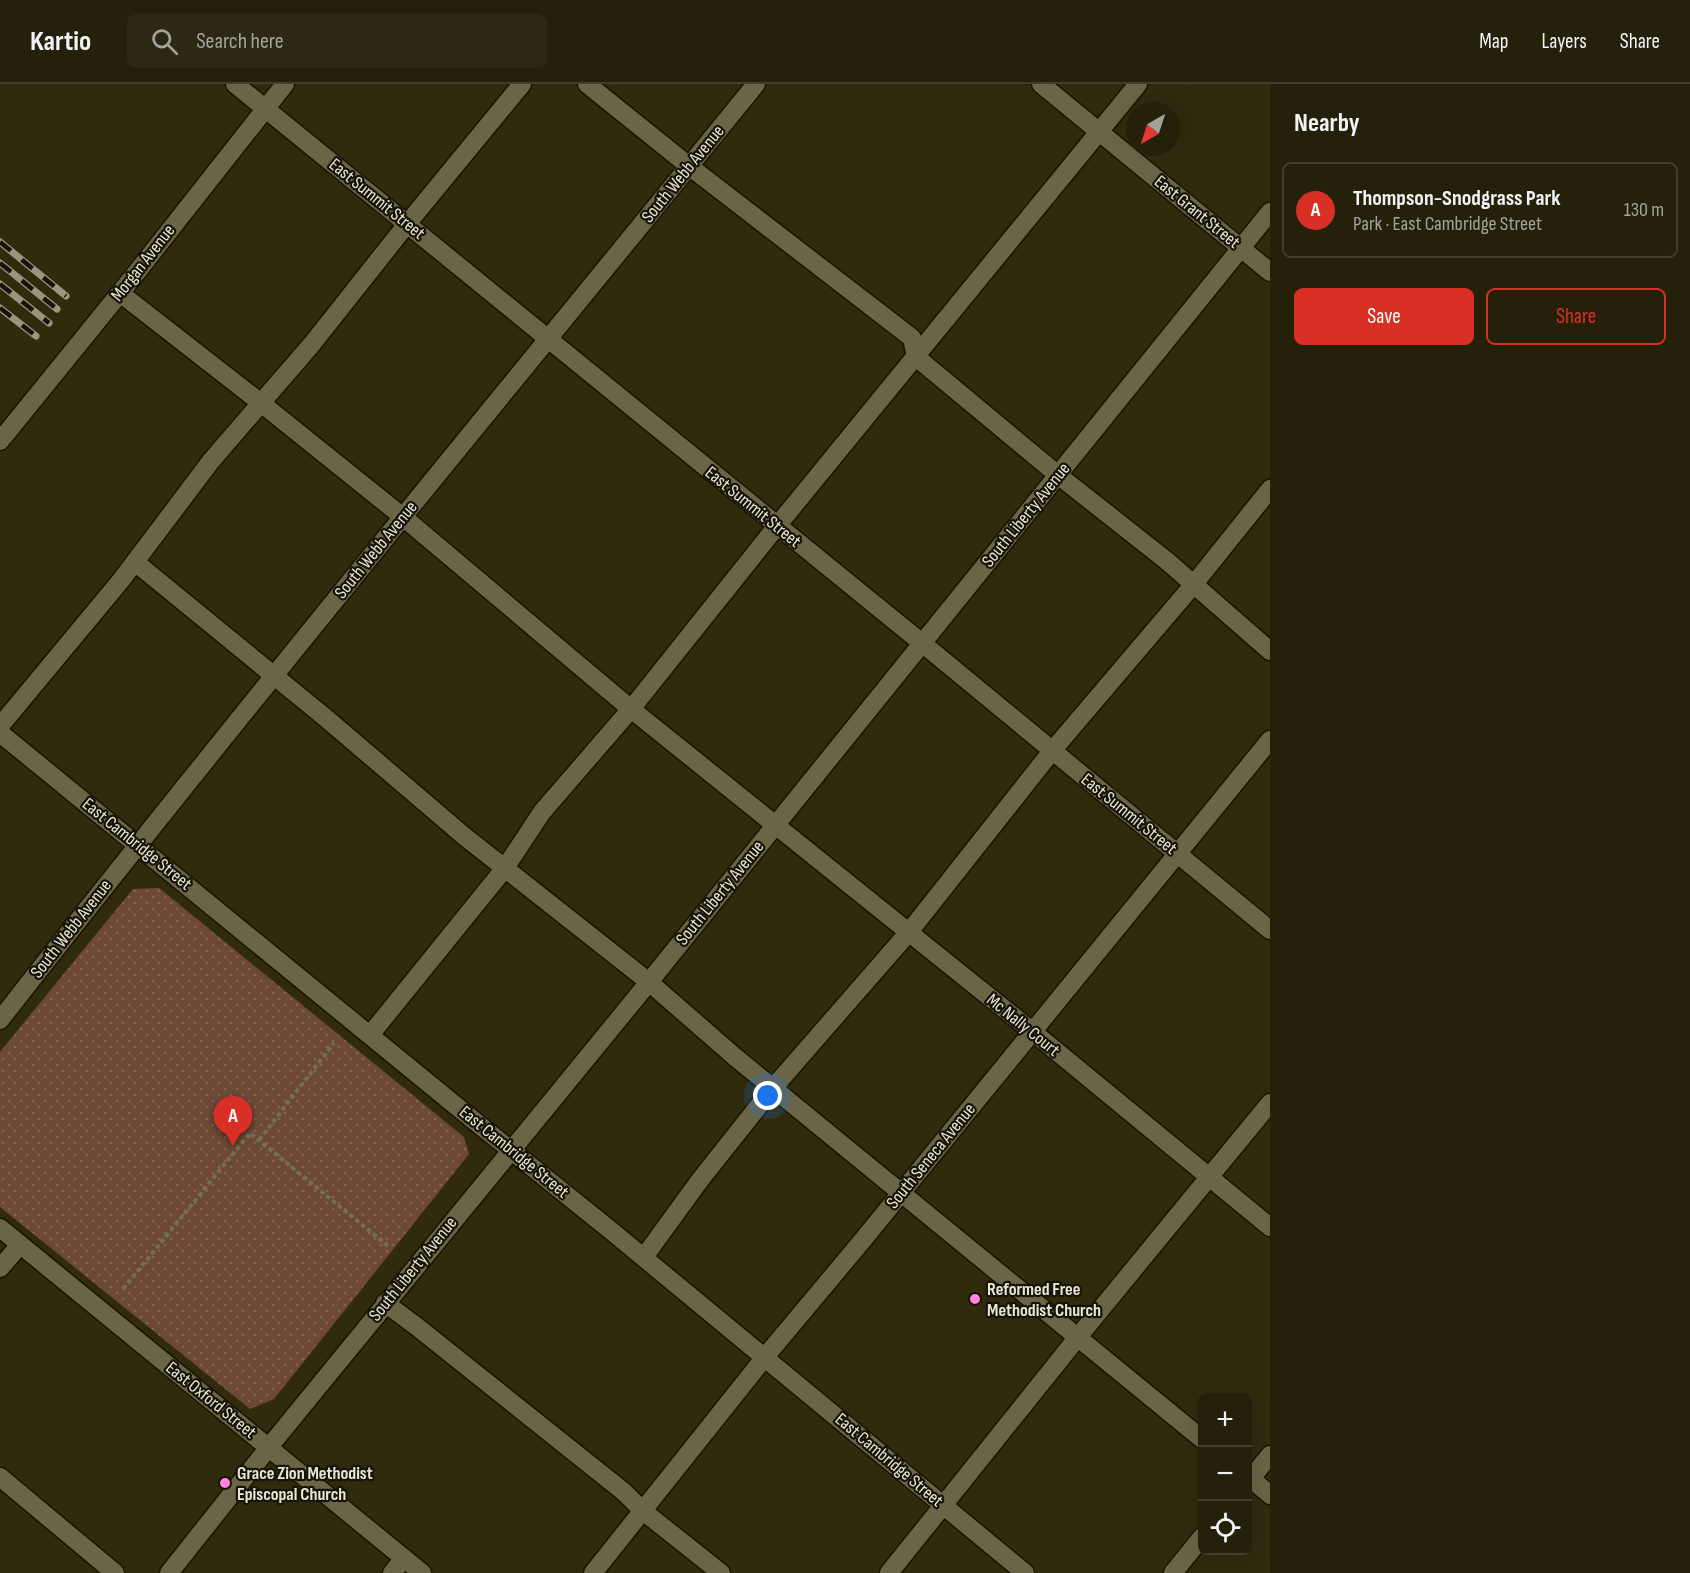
<!DOCTYPE html>
<html lang="en">
<head>
<meta charset="utf-8">
<style>
  :root { --surface:#25200a; --page:#2d2813; --text:#f1f3f6; --muted:#a3a39c; --line:#423e2b; --accent:#d93025 }
  body { margin:0; font-family:"Sofia Sans Condensed",sans-serif; background:var(--page); color:var(--text) }
  .controls { position:absolute; right:18px; bottom:18px; display:grid; overflow:hidden; border-radius:9px; box-shadow:0 6px 24px #0002 }
  .controls button { width:54px; height:54px; display:grid; place-items:center; padding:0; border:0; border-bottom:2px solid var(--line); background:var(--surface); color:var(--text); font:30px sans-serif }
  .compass { position:absolute; left:1126px; top:18px; width:54px; height:54px; border-radius:50%; background:var(--surface); box-shadow:0 6px 24px #0002; rotate:219deg }
  .you { position:absolute; left:768px; top:1012px; width:21px; height:21px; margin:-15px; border:4px solid #fff; border-radius:50%; background:#1a73e8; box-shadow:0 0 0 9px #1a73e833 }
  .badge { display:grid; place-items:center; width:39px; height:39px; border-radius:50%; background:var(--accent); color:#fff; font-size:20px; font-weight:700 }
  .pin { position:absolute; translate:-50% -50px; filter:drop-shadow(0 2px 3px #0008) }
  .pin::after { content:''; position:absolute; top:32px; width:21px; height:18px; background:inherit; clip-path:polygon(0 0,100% 0,50% 100%) }
  .list { margin:0; padding:0; list-style:none }
  h2 { display:flex; justify-content:space-between; align-items:center; height:78px; margin:0; padding:0 24px; font-size:26px }
  h2 small { font-size:20px; font-weight:400; color:var(--muted) }
  .list li { display:grid; grid-template-columns:39px 1fr auto; gap:18px; align-items:center; box-sizing:border-box; height:96px; margin:0 12px 12px; padding:0 12px; border:2px solid var(--line); border-radius:9px }
  .list b { display:block; font-size:22px; white-space:nowrap }
  .list p { margin:0; font-size:20px; white-space:nowrap; color:var(--muted) }
  .list em { font-size:20px; font-style:normal; color:var(--muted) }
  .actions { display:flex; gap:12px; padding:18px 24px }
  .actions a { flex:1; padding:14px 0; border:2px solid var(--accent); border-radius:9px; text-align:center; font-size:21px; color:var(--accent) }
  .actions .main { background:var(--accent); color:#fff }
  .icon { flex:none; width:33px; height:33px; fill:none; stroke:currentColor; stroke-width:2; stroke-linecap:round; stroke-linejoin:round }
  .map { position:relative; flex:none; width:1270px; height:1489px; overflow:hidden }
  header { display:flex; align-items:center; gap:36px; box-sizing:border-box; height:84px; padding:0 30px; background:var(--surface); border-bottom:2px solid var(--line) }
  header strong { font-size:28px }
  nav { display:flex; gap:33px; margin-inline-start:auto; font-size:21px }
  .search { width:420px; height:54px; background:var(--page); display:flex; align-items:center; gap:15px; box-sizing:border-box; padding:0 21px; border-radius:9px; color:var(--muted); font-size:22px }
  main { display:flex }
  aside { flex:1; background:var(--surface) }
  .map>svg:first-child { display:block }
  .park { fill:url(#park-dots) }
  .lines { fill:none; stroke-linecap:round; stroke-linejoin:round }
  .minor-casing { stroke:#191300; stroke-width:21 }
  .path { stroke:#736f56; stroke-width:4; stroke-dasharray:4.5 3; stroke-linecap:butt }
  .minor { stroke:#6b6547; stroke-width:18 }
  .rail-casing { stroke:#99957e; stroke-width:7 }
  .rail { stroke:#161408; stroke-width:4.5; stroke-dasharray:14; stroke-linecap:butt }
  .poi-dot { fill:#ff85de; stroke:#161408; stroke-width:2 }
  .labels { text-anchor:middle; dominant-baseline:central; stroke-width:4.5; stroke-linejoin:round; paint-order:stroke }
  .street-label { font-size:18px; fill:#e9e6d5; stroke:#161408 }
  .poi-label { font-size:18px; font-weight:bold; fill:#e9e6d5; stroke:#161408; text-anchor:start }
</style>
</head>
<body>
<header>
<strong>Kartio</strong>
<div class="search"><svg class="icon" aria-label="search" viewBox="0 0 24 24"><circle cx="10" cy="10" r="6"/><path d="M15 15l6 6"/></svg>Search here</div>
<nav><a>Map</a><a>Layers</a><a>Share</a></nav>
</header>
<main>
<div class="map">
<svg width="1270" height="1489" viewBox="0 0 1270 1489">
  <defs>
    <pattern id="park-dots" width="8" height="8" patternUnits="userSpaceOnUse" patternTransform="scale(1.5)"><rect width="8" height="8" fill="#6d4935"/><path d="M2 2h.1M6 6h.1" fill="none" stroke="#826351" stroke-width="1.8" stroke-linecap="round"/></pattern>
  </defs>
  <rect width="100%" height="100%" fill="#312b0e"/>
  <path class="park" d="M159,804l305,249 5,17 -195,245 -24,10 -250,-202v-155l133,-163z"/>
  <g class="lines">
    <g class="minor-casing">
      <g id="minor">
        <path d="M235,0l687,559 348,287"/>
        <path d="M587,0l102,82 223,172 4,19 142,118 109,86 103,90"/>
        <path d="M1041,0l229,188"/>
        <path d="M120,209l141,110 51,-59 95,-120 115,-140"/>
        <path d="M0,357l133,-164 152,-193"/>
        <path d="M135,478l192,157 137,117 185,146 86,75 467,382"/>
        <path d="M0,642l122,-147 89,-118 50,-58 142,114 228,192 402,323 237,195"/>
        <path d="M0,649l477,390 132,106 416,344"/>
        <path d="M0,936c247,-316 503,-625 756,-936"/>
        <path d="M370,951l135,-167 37,-56 89,-103 146,-183 361,-442"/>
        <path d="M0,1144l422,345"/>
        <path d="M644,1173l56,-77 73,-92 136,-156 143,-181 142,-167 76,-95"/>
        <path d="M0,1184l20,-23"/>
        <path d="M385,1219l31,23 208,166 19,19 78,62"/>
        <path d="M1248,1392l22,19"/>
        <path d="M0,1393l115,96"/>
        <path d="M1248,1398l22,-27"/>
        <path d="M169,1489l100,-126 380,-465 621,-770"/>
        <path d="M392,1489l12,-15"/>
        <path d="M593,1489l172,-216 97,-116 408,-501"/>
        <path d="M889,1489l189,-236 192,-234"/>
        <path d="M1173,1489l29,-36"/>
      </g>
    </g>
    <g class="path">
      <path d="M259,1056l75,-97"/>
      <path d="M123,1205l127,-156 138,113"/>
    </g>
    <use href="#minor" class="minor"/>
    <g class="rail-casing">
      <g id="rail">
        <path d="M0,158l66,54"/>
        <path d="M0,179l57,46"/>
        <path d="M0,200l49,39"/>
        <path d="M0,224l36,28"/>
      </g>
    </g>
    <use href="#rail" class="rail"/>
  </g>
  <g class="poi-dot">
    <circle cx="975" cy="1215" r="6"/>
    <circle cx="225" cy="1399" r="6"/>
  </g>
  <g class="labels">
    <g class="street-label">
      <text transform="translate(683 90) rotate(-51)">South Webb Avenue</text>
      <text transform="translate(377 115) rotate(39)">East Summit Street</text>
      <text transform="translate(1197 128) rotate(39)">East Grant Street</text>
      <text transform="translate(143 179) rotate(-52)">Morgan Avenue</text>
      <text transform="translate(753 423) rotate(39)">East Summit Street</text>
      <text transform="translate(1026 431) rotate(-51)">South Liberty Avenue</text>
      <text transform="translate(376 466) rotate(-51)">South Webb Avenue</text>
      <text transform="translate(1129 730) rotate(39)">East Summit Street</text>
      <text transform="translate(137 760) rotate(39)">East Cambridge Street</text>
      <text transform="translate(720 809) rotate(-51)">South Liberty Avenue</text>
      <text transform="translate(71 845) rotate(-52)">South Webb Avenue</text>
      <text transform="translate(1023 941) rotate(39)">Mc Nally Court</text>
      <text transform="translate(514 1068) rotate(39)">East Cambridge Street</text>
      <text transform="translate(931 1072) rotate(-51)">South Seneca Avenue</text>
      <text transform="translate(413 1185) rotate(-51)">South Liberty Avenue</text>
      <text transform="translate(211 1316) rotate(39)">East Oxford Street</text>
      <text transform="translate(889 1376) rotate(40)">East Cambridge Street</text>
    </g>
    <g class="poi-label">
      <text x="987" y="1205">Reformed Free<tspan x="987" dy="21">Methodist Church</tspan></text>
      <text x="237" y="1389">Grace Zion Methodist<tspan x="237" dy="21">Episcopal Church</tspan></text>
    </g>
  </g>
</svg>
<div class="controls">
<button>+</button>
<button>−</button>
<button><svg class="icon" aria-label="locate" viewBox="0 0 24 24"><circle cx="12" cy="12" r="6"/><path d="M12 2v4M12 18v4M2 12h4M18 12h4"/></svg></button>
</div>
<svg class="compass" viewBox="-18 -18 36 36"><path d="M0-13l5 13h-10z" fill="#e53935"/><path d="M0 13l5-13h-10z" fill="#a3a39c"/></svg>
<div class="you"></div>
<div class="pin badge" style="left:233px;top:1062px">A</div>
</div>
<aside>
<h2>Nearby<small></small></h2>
<ul class="list">
<li><span class="badge">A</span><div><b>Thompson-Snodgrass Park</b><p>Park · East Cambridge Street</p></div><em>130 m</em></li>
</ul>
<div class="actions"><a class="main">Save</a><a>Share</a></div>
</aside>
</main>
</body>
</html>
